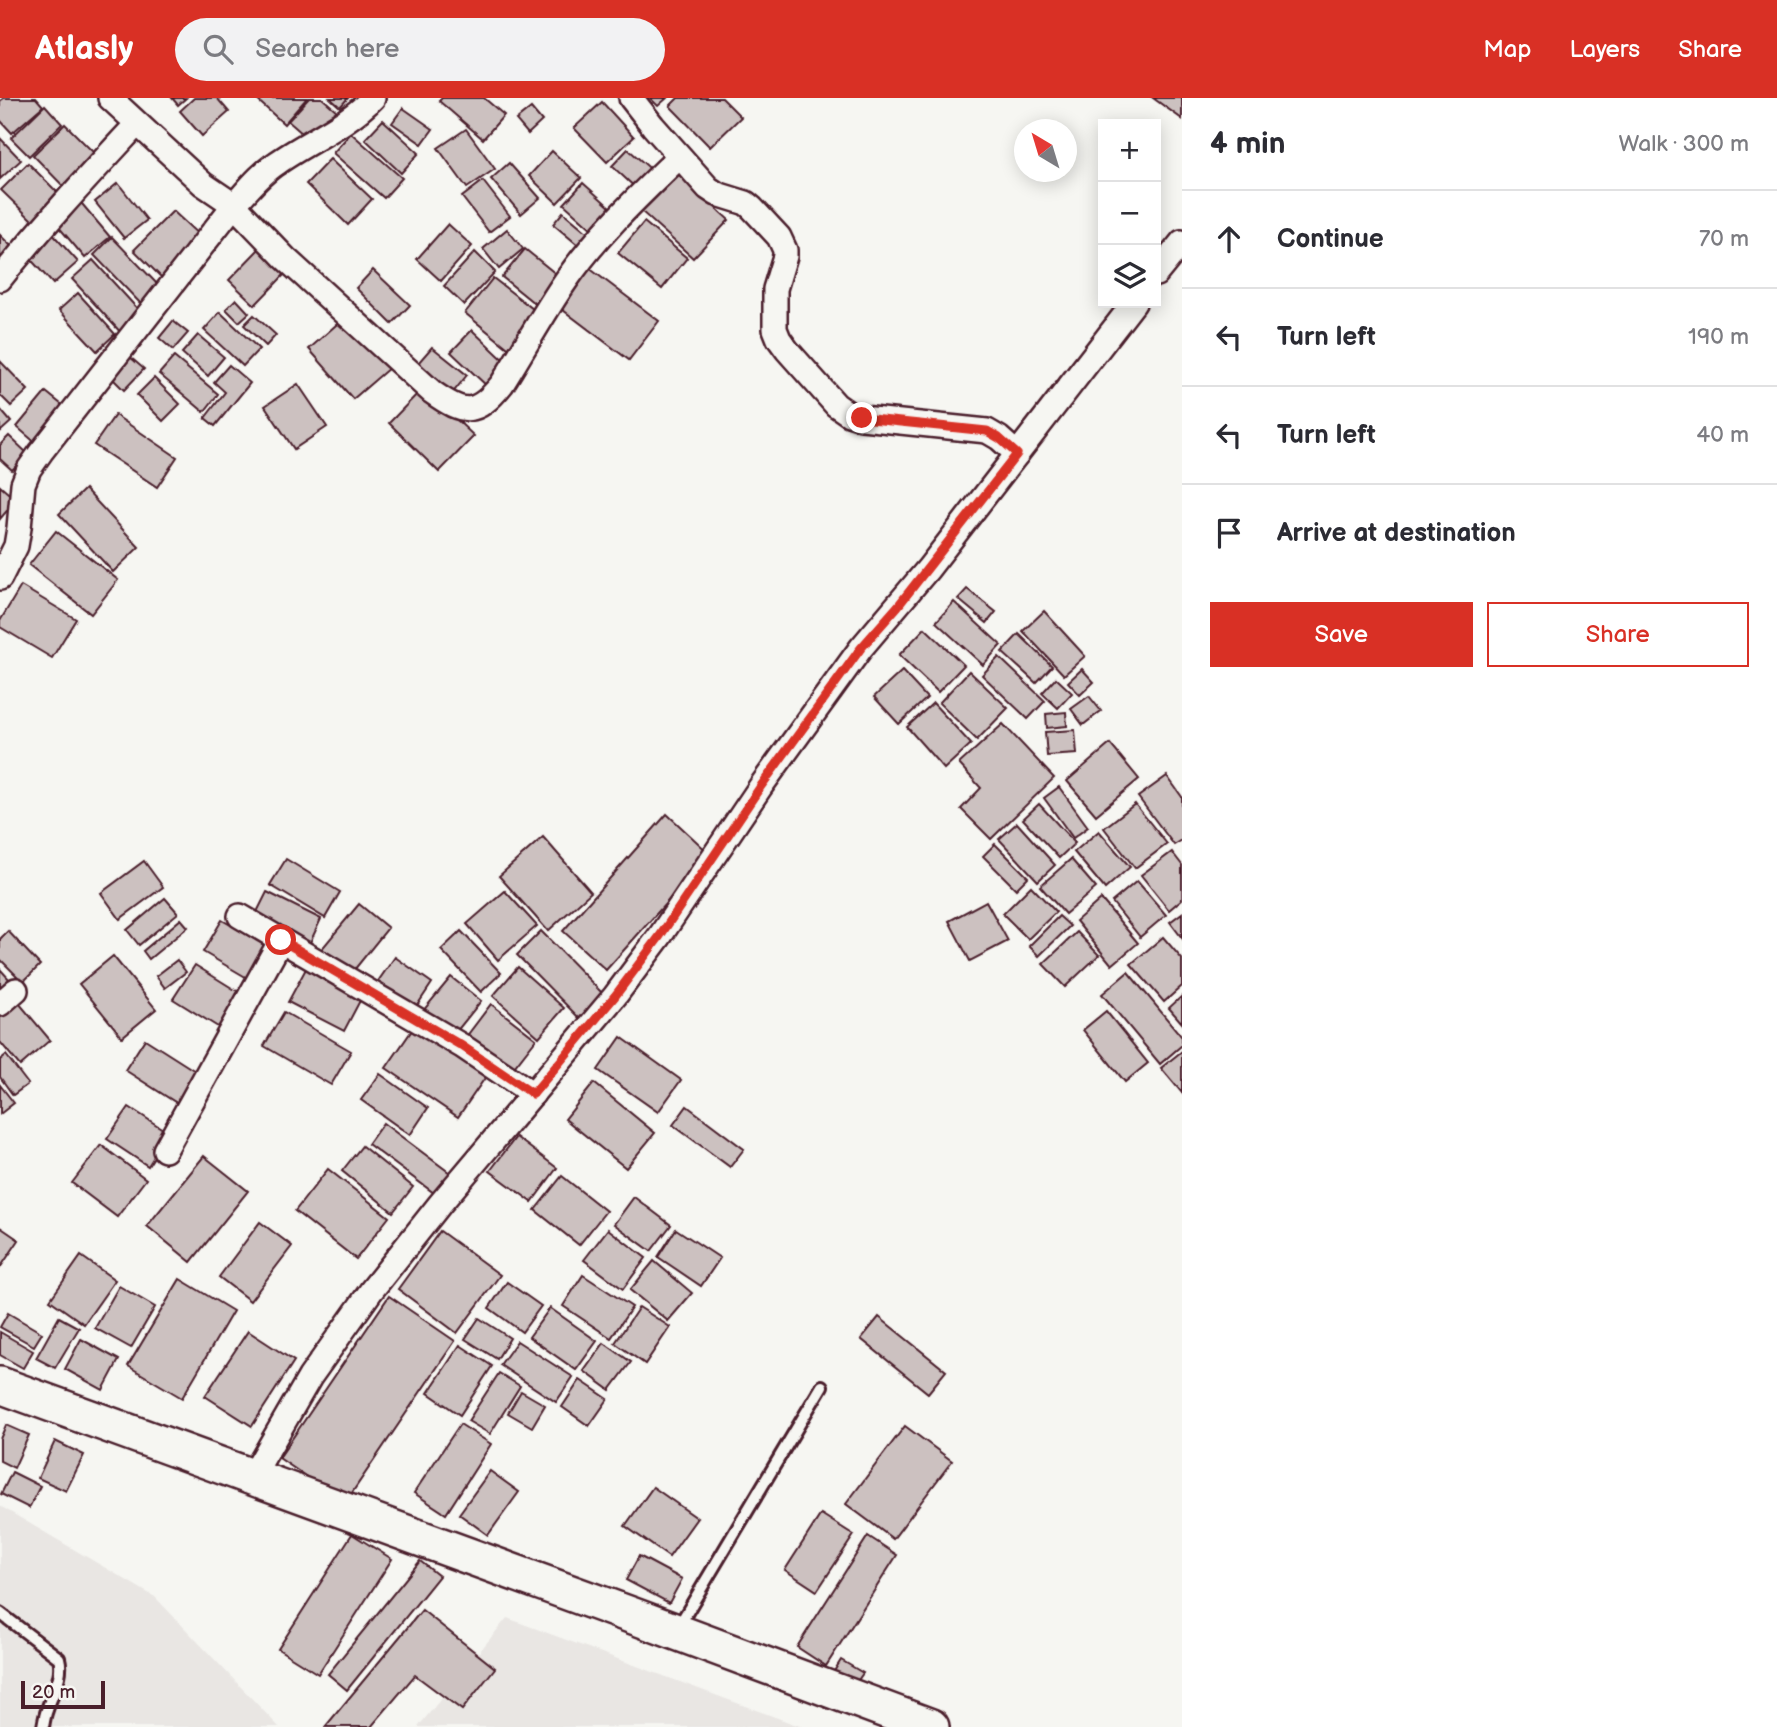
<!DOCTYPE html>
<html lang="en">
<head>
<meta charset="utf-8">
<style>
  :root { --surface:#fff; --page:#f2f2f3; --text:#2b2b33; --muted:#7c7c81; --line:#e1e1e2; --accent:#d93025 }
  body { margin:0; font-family:"Balsamiq Sans",sans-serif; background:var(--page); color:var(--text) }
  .controls { position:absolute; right:21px; top:21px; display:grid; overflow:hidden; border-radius:0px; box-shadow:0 4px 18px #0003 }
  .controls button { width:63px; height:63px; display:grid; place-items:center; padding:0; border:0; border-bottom:2px solid var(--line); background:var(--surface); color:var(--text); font:35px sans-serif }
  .compass { position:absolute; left:1014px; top:21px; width:63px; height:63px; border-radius:50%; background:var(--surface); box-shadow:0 4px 18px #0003; rotate:322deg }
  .scale { position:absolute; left:21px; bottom:18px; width:84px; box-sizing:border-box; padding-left:7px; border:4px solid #4a1f2b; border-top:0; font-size:19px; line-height:24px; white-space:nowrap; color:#4a1f2b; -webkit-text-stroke:5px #f6f6f2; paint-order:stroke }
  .stop { position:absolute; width:21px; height:21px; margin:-16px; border:5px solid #d93025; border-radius:50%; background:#fff }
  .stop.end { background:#d93025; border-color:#fff; box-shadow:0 2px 7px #0008 }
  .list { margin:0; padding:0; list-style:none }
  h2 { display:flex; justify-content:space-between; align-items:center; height:91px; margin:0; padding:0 28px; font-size:30px }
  h2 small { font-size:23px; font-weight:400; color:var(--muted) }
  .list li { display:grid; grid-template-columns:46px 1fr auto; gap:21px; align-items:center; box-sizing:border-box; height:98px; padding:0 28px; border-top:2px solid var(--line) }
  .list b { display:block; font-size:26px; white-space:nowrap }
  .list em { font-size:23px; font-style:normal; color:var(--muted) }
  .actions { display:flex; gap:14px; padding:21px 28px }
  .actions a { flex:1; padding:16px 0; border:2px solid var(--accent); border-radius:0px; text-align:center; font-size:24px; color:var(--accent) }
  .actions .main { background:var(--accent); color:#fff }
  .icon { flex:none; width:38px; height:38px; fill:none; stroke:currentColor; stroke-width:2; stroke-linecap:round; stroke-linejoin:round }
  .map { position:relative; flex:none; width:1182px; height:1629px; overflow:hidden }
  header { display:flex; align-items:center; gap:42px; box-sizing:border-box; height:98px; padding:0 35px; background:var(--accent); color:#fff }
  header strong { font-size:33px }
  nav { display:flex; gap:38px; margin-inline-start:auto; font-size:24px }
  .search { width:490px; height:63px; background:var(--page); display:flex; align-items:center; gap:18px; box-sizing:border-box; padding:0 24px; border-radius:38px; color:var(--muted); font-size:26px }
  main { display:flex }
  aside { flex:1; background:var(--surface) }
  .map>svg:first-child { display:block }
  .built { fill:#e9e6e3 }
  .building { fill:#ccc1c0; stroke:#4a1f2b; stroke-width:2 }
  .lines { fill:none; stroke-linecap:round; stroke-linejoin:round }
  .service-casing { stroke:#4a1f2b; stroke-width:16 }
  .minor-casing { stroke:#4a1f2b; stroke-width:28 }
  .primary-casing { stroke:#4a1f2b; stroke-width:40 }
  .service { stroke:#f6f6f2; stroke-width:10 }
  .minor { stroke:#f6f6f2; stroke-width:23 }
  .primary { stroke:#f6f6f2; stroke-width:35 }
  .route { stroke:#d93025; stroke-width:9 }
</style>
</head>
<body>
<header>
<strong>Atlasly</strong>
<div class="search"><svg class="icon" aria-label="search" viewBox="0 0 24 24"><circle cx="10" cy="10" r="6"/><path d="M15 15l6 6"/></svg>Search here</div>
<nav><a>Map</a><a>Layers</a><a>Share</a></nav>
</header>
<main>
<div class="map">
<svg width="1182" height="1629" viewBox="0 0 1182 1629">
  <rect width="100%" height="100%" fill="#f6f6f2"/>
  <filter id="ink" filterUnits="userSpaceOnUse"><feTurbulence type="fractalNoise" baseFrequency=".0143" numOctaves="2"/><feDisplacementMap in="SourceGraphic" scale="14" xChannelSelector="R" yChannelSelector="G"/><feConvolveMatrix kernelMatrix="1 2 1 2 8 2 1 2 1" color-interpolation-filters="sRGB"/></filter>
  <g filter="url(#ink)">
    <g class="built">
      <path d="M0,1408l155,91 124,130h-279z"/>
      <path d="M507,1520l295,109h-384z"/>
    </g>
    <g class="building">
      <path d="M4,0h32l7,8 -31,27 -12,-13v-19z"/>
      <path d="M172,0h14l-8,7z"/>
      <path d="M194,0h23l12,14 -27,24 -22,-25z"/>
      <path d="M255,0h52l-23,26z"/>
      <path d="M309,0h13l15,13 -26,30 -23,-20z"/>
      <path d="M330,0h18l-8,9z"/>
      <path d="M442,0h42l20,17 -21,24 -44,-38z"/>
      <path d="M650,0h17l-9,8z"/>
      <path d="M678,0h44l19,19 -31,30 -40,-41z"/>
      <path d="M1153,0h29v21z"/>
      <path d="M602,4l32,35 -27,25 -33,-34z"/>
      <path d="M45,7l17,19 -33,32 -18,-18z"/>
      <path d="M403,10l30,21 -11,15 -30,-21z"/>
      <path d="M531,10l11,13 -14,13 -12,-14z"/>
      <path d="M383,22l36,33 -18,20 -36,-34z"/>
      <path d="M65,26l35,35 -32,32 -35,-36z"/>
      <path d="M466,31l29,40 -28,19 -29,-40z"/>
      <path d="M351,35l51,45 -18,20 -51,-45z"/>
      <path d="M0,40l21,22 -21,19z"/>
      <path d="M628,51l27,24 -16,18 -27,-25z"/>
      <path d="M552,53l29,27 -24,25 -28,-27z"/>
      <path d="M330,61l42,40 -24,26 -42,-41z"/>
      <path d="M28,65l33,33 -27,26 -33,-32z"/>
      <path d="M509,65l31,35 -19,16 -30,-35z"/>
      <path d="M676,74l53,48 -36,38 -52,-47z"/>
      <path d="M483,83l27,35 -21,16 -27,-35z"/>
      <path d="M118,85l29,37 -23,18 -29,-36z"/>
      <path d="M583,85l28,25 -19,21 -28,-25z"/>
      <path d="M77,100l33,39 -25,21 -33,-39z"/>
      <path d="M173,113l28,26 -39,41 -28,-28z"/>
      <path d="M563,114l31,26 -10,12 -31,-26z"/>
      <path d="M644,124l43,36 -25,31 -44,-36z"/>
      <path d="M448,126l24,22 -31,35 -24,-22z"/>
      <path d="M507,131l16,20 -24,20 -16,-20z"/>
      <path d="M50,133l28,31 -25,22 -28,-31z"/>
      <path d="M0,137l15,15 -15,15z"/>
      <path d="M112,139l48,50 -18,18 -48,-50z"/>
      <path d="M259,151l26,25 -30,31 -26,-25z"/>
      <path d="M525,151l37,30 -23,28 -37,-30z"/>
      <path d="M475,154l20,20 -31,33 -20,-19z"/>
      <path d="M93,162l51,56 -21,19 -51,-56z"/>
      <path d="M589,170l70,53 -30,39 -70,-53z"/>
      <path d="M373,172l37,35 -18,19 -36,-36z"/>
      <path d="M493,180l49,38 -29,36 -48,-39z"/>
      <path d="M78,195l37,41 -18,17 -38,-41z"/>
      <path d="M236,201l13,14 -10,9 -13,-13z"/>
      <path d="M220,214l39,37 -16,17 -39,-36z"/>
      <path d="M254,217l22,20 -10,11 -22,-21z"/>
      <path d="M345,219l44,51 -36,31 -44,-50z"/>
      <path d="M173,223l15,12 -15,17 -14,-12z"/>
      <path d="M472,232l38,36 -21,22 -38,-36z"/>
      <path d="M198,237l26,22 -16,19 -26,-23z"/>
      <path d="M432,249l35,28 -20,25 -36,-29z"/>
      <path d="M130,259l14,12 -20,21 -13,-13z"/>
      <path d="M174,259l44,37 -14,18 -45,-38z"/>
      <path d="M0,263l28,29 -17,16 -11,-11z"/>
      <path d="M229,267l21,18 -35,43 -10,-8 20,-26 -11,-10z"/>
      <path d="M154,280l26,26 -17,17 -26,-26z"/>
      <path d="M298,286l29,43 -33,22 -29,-43z"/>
      <path d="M423,290l51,48 -35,36 -50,-49z"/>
      <path d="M46,294l21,17 -30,35 -20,-17z"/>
      <path d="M0,311l11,13 -11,10z"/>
      <path d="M115,317l62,42 -20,30 -63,-42z"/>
      <path d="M9,338l19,18 -16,16 -12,-11v-14z"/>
      <path d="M0,388l16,14 -16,19z"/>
      <path d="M85,391l54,58 -26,25 -54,-58z"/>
      <path d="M56,433l62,49 -27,34 -62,-49z"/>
      <path d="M21,488l55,33 -24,39 -52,-31v-6z"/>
      <path d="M967,491l29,23 -9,11 -29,-24z"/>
      <path d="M954,504l47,43 -18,20 -47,-43z"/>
      <path d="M1044,513l41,45 -21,19 -41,-44z"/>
      <path d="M925,530l39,37 -26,27 -39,-37z"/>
      <path d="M1019,536l33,32 -16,17 -34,-31z"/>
      <path d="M999,559l46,44 -17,18 -46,-44z"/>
      <path d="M1082,571l12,13 -14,13 -12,-13z"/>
      <path d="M902,573l25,27 -28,26 -25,-27z"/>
      <path d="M969,573l39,37 -31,32 -38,-37z"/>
      <path d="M1056,580l16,15 -14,15 -16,-15z"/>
      <path d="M1089,598l12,15 -18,14 -12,-16z"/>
      <path d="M933,605l38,41 -27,25 -37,-42z"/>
      <path d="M1066,614l1,14 -20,2 -1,-14z"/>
      <path d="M1003,626l51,54 -63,61 -30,-30 20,-21 -22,-24z"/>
      <path d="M1075,632l2,24 -30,2 -2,-24z"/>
      <path d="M1110,646l29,35 -43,36 -29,-34z"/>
      <path d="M1167,678l15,21v43l-8,5 -36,-48z"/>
      <path d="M1059,689l29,40 -15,11 -29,-40z"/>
      <path d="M1039,706l36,39 -16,15 -36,-39z"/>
      <path d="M1135,706l32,40 -32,24 -31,-40z"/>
      <path d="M667,716l43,40 -104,116 -43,-39z"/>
      <path d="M1017,725l38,42 -17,16 -39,-42z"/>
      <path d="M1099,733l31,36 -25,22 -31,-37z"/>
      <path d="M543,739l48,55 -43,39 -49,-55z"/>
      <path d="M995,746l33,33 -12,12 -33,-33z"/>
      <path d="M1172,754l10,13v34l-13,11 -28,-35z"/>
      <path d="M286,761l54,33 -15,26 -55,-33z"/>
      <path d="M1071,761l25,29 -31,26 -25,-28z"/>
      <path d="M144,763l19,26 -43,32 -19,-26z"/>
      <path d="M1137,783l29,34 -26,22 -28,-35z"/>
      <path d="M1031,788l25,26 -28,27 -25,-25z"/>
      <path d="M505,793l32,35 -39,34 -31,-36z"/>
      <path d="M267,794l54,27 -13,28 -55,-27z"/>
      <path d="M165,800l13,15 -39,32 -12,-15z"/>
      <path d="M1101,801l37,44 -26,22 -36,-44z"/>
      <path d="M986,803l22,40 -38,20 -21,-40z"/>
      <path d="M359,806l29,24 -38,47 -30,-24z"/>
      <path d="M1182,815v25l-12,-16z"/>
      <path d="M1059,818l11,10 -31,30 -10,-10z"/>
      <path d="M181,821l7,8 -39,32 -6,-8z"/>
      <path d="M222,822l46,27 -19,32 -46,-27z"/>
      <path d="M8,833l32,34 -17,17 -23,-23v-20z"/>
      <path d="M461,833l40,42 -20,19 -40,-42z"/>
      <path d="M541,833l68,69 -24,24 -68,-69z"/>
      <path d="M1077,834l22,23 -34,32 -22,-23z"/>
      <path d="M1163,839l19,22v27l-18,16 -33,-38z"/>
      <path d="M113,858l43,53 -34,28 -43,-53z"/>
      <path d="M395,859l37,26 -20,30 -38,-26z"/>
      <path d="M177,862l9,12 -21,16 -9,-12z"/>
      <path d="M309,865l55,30 -20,38 -56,-29z"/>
      <path d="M195,867l53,33 -22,34 -53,-33z"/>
      <path d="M518,869l46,41 -25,29 -46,-41z"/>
      <path d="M0,871l10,11 -10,9z"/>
      <path d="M1128,874l54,65v8l-22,19 -58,-70z"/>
      <path d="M451,879l30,24 -29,36 -30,-25z"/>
      <path d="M1182,898v27l-13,-15z"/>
      <path d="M14,899l36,43 -30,26 -20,-24v-33z"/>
      <path d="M491,906l45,35 -25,32 -45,-34z"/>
      <path d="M1106,913l42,52 -23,19 -42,-52z"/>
      <path d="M284,914l67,39 -20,34 -67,-39z"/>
      <path d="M417,925l72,49 -31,45 -72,-49z"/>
      <path d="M621,939l60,43 -23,32 -60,-42z"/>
      <path d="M145,941l58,37 -20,31 -58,-37z"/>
      <path d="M1182,953v42l-21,-25z"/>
      <path d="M6,957l22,29 -15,11 -13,-18v-17z"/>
      <path d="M380,976l48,34 -18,27 -49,-35z"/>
      <path d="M594,985l61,50 -29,35 -61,-49z"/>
      <path d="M0,987l14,18 -14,11z"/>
      <path d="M687,1008l57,43 -14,18 -57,-42z"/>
      <path d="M129,1009l40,26 -21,33 -41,-27z"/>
      <path d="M383,1025l67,50 -16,20 -66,-49z"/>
      <path d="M516,1039l41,31 -25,34 -42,-31z"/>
      <path d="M101,1047l45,34 -29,38 -45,-34z"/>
      <path d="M362,1048l51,41 -20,25 -51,-41z"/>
      <path d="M204,1058l44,35 -57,71 -44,-36z"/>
      <path d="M328,1071l61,48 -33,42 -61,-48z"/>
      <path d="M562,1078l44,35 -27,34 -44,-35z"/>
      <path d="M634,1099l37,28 -20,26 -37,-27z"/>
      <path d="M260,1124l32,24 -42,55 -31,-24z"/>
      <path d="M0,1129l19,13 -19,28z"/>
      <path d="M608,1131l38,29 -23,31 -39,-29z"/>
      <path d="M676,1131l44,29 -19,28 -43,-29z"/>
      <path d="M440,1133l60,44 -43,58 -59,-44z"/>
      <path d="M81,1158l34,24 -31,44 -34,-24z"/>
      <path d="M654,1163l38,32 -24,28 -38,-31z"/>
      <path d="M583,1177l49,32 -21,31 -48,-32z"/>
      <path d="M180,1181l53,32 -51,87 -54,-32z"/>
      <path d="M507,1184l34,24 -19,26 -33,-24z"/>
      <path d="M119,1188l36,21 -24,41 -36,-20z"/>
      <path d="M389,1198l66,45 -110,162 -66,-45z"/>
      <path d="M639,1209l31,20 -25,37 -30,-21z"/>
      <path d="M550,1210l47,33 -21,29 -47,-33z"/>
      <path d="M8,1215l34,20 -8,13 -34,-19z"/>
      <path d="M59,1219l20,11 -24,40 -19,-10z"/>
      <path d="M879,1219l67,54 -18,22 -67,-54z"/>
      <path d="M479,1220l31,20 -13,21 -32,-20z"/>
      <path d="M248,1233l46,30 -42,65 -47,-30z"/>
      <path d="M0,1234l33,19 -10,17 -23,-13z"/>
      <path d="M81,1241l38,21 -16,30 -38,-21z"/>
      <path d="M517,1243l56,36 -17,25 -56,-37z"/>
      <path d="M604,1245l27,19 -21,28 -26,-19z"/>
      <path d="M460,1247l32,21 -32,49 -32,-22z"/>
      <path d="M499,1275l21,13 -30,48 -22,-13z"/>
      <path d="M580,1282l28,19 -19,27 -27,-19z"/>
      <path d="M521,1293l24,14 -13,22 -24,-14z"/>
      <path d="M460,1326l31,20 -45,70 -32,-21z"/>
      <path d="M6,1327l23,10 -15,33 -14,-7v-22z"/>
      <path d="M905,1328l47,35 -59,78 -47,-35z"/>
      <path d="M55,1343l29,14 -18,36 -28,-13z"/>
      <path d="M490,1373l29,21 -31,43 -29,-21z"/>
      <path d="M12,1374l28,14 -11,22 -28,-14z"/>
      <path d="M653,1389l44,31 -28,39 -44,-31z"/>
      <path d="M821,1416l33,21 -37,56 -32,-21z"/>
      <path d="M352,1436l40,25 -74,115 -40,-25z"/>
      <path d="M868,1438l29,19 -71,111 -29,-19z"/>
      <path d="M639,1458l43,23 -13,24 -43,-23z"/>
      <path d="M420,1463l19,15 -92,114 -19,-16z"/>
      <path d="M422,1512l73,58 -33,42 -47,-35 -44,52h-46z"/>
      <path d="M841,1562l22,13 -9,13 -21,-13z"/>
    </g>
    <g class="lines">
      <g class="service-casing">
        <g id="service">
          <path d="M0,1515l59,45c5,18 -7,35 -12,52 -2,5 -3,11 -4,17"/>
          <path d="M677,1531l145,-243"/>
        </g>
      </g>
      <g class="minor-casing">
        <g id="minor">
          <path d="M110,0l93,86 31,21 51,53 147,134c32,23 44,24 70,-8 22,-35 42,-72 65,-105 32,-46 73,-84 112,-122"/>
          <path d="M631,0l22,28 55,62 9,6 29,9 6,5 27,29 6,13v6l-10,33v40l4,10 8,11 49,55 13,9 13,4 125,13 12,7 18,16"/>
          <path d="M1156,176l26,-32"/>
          <path d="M0,181c43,-54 90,-104 137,-155"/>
          <path d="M0,480l16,-32 3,-18 4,-44 6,-15 12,-17 193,-247c13,-14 26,-31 43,-42 31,-22 69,-37 96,-65"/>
          <path d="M240,818l222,130 71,48"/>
          <path d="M0,906l16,-14"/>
          <path d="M165,1052l116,-210"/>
          <path d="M252,1379l58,-100 61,-86 69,-87 175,-208 45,-60 101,-150 100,-138 67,-79 206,-266"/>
        </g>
      </g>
      <g class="primary-casing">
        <path id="primary" d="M0,1287l639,233 292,109"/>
      </g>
      <use href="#service" class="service"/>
      <use href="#minor" class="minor"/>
      <use href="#primary" class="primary"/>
    </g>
  </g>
  <g class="lines" filter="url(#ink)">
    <path class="route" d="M281,842l181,106 71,48 82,-98 45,-60 101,-150 100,-138 37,-42 119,-152 -18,-16 -12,-7 -125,-13"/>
  </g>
</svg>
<div class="controls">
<button>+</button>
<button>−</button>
<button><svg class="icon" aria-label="layers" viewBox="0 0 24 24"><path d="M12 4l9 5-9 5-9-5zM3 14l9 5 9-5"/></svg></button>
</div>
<svg class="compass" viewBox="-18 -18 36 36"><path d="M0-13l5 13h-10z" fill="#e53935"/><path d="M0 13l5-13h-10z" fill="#7c7c81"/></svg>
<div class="scale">20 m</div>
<div class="stop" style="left:281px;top:842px"></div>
<div class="stop end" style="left:862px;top:320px"></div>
</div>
<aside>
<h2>4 min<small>Walk · 300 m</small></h2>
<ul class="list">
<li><svg class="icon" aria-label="ahead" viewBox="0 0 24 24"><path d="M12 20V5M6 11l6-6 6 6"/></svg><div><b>Continue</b></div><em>70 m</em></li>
<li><svg class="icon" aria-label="left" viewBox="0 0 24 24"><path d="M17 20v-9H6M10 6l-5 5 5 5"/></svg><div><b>Turn left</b></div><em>190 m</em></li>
<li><svg class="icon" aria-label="left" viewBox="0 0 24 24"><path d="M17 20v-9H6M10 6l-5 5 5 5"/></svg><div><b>Turn left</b></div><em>40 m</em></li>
<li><svg class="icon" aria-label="arrive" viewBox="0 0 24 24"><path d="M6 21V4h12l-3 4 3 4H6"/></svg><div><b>Arrive at destination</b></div></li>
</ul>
<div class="actions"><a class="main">Save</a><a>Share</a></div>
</aside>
</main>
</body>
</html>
